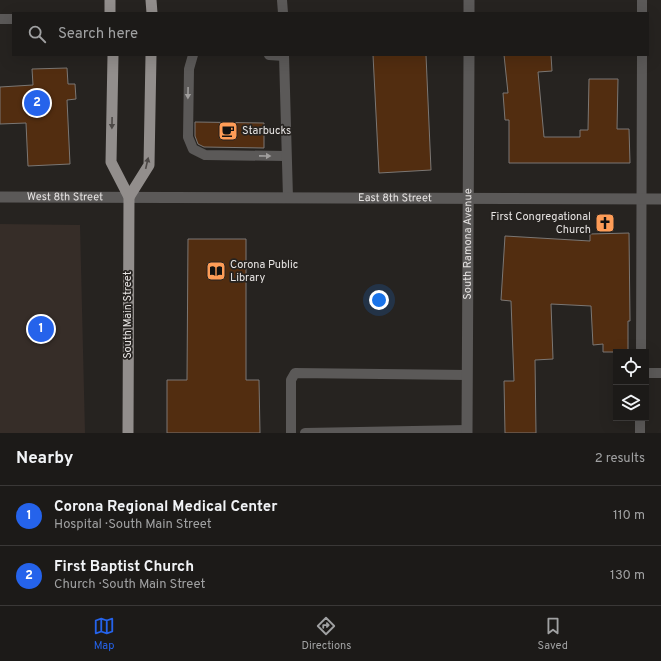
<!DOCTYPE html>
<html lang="en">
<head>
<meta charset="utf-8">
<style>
  :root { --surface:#1c1a18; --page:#252321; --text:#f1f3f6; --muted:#a0a1a2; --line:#3a3837; --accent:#2563eb }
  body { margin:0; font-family:Overpass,sans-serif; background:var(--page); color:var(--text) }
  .controls { position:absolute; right:12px; bottom:12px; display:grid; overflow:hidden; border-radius:0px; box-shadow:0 4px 16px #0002 }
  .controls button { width:36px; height:36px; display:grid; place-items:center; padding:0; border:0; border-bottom:1px solid var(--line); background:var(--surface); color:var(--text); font:20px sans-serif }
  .you { position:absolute; left:379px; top:300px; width:14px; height:14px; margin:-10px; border:3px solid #fff; border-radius:50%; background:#1a73e8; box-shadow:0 0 0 6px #1a73e833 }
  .badge { display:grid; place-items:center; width:26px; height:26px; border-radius:50%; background:var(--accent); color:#fff; font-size:13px; font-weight:700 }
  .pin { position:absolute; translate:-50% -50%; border:2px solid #fff; box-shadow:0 1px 4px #0006 }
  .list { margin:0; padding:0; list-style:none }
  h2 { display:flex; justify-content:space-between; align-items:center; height:52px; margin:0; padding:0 16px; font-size:17px }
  h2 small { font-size:13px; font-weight:400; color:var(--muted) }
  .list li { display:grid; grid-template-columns:26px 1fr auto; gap:12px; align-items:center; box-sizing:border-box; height:60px; padding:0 16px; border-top:1px solid var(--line) }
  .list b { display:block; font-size:15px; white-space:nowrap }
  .list p { margin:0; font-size:13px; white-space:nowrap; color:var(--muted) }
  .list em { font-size:13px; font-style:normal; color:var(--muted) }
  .icon { flex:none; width:22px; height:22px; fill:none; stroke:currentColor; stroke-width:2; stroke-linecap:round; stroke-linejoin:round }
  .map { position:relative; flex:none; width:661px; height:433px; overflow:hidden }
  .search { position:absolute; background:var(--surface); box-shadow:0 4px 16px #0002; left:12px; right:12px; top:12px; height:44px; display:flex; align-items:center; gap:10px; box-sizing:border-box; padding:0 14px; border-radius:0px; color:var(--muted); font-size:15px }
  .sheet { height:172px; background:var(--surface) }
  nav { display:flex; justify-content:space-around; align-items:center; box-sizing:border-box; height:56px; border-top:1px solid var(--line); background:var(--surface); font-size:11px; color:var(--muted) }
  nav a { display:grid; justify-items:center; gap:2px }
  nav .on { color:var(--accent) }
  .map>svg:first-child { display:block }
  .built { fill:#362d28 }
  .building { fill:#522d10; stroke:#7b7774 }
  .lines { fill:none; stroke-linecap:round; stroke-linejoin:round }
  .service { stroke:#5b5958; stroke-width:10 }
  .minor { stroke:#5b5958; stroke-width:11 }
  .primary { stroke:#928e8c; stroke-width:11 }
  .oneway { fill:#a09e9d }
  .oneway2 { fill:#4c4846 }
  .labels { text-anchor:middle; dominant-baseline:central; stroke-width:3.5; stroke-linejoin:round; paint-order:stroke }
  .poi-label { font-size:11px; fill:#e6e3e2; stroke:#262320; text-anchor:start }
  .street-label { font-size:11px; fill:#e6e3e2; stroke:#262320 }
</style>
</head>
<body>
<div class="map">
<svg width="661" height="433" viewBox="0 0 661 433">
  <rect width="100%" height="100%" fill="#262320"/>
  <path class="built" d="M0,224l80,1 5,208h-85z"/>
  <g class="building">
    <path d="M373,55h53l5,115 -52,3z"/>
    <path d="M504,55h47l1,16 -14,1 6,65h36v-7h8l1,-51h29l-1,50h12l1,34h-121v-43h-4l-2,-27h5z"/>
    <path d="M67,68l1,16h7l1,15 -9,1 3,64 -42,2 -2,-43 -26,1v-37l33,-2 -1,-16z"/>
    <path d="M195,122l69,1v25l-60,-1 -6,-3 -3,-8z"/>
    <path d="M629,233l1,88h-2v31h-25v-8l-10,1 -2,-39 -40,-2 2,55 -18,1 1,73h-31l-1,-52h10l-3,-80 -10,-1 4,-64 85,5v-7z"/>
    <path d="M188,239h58v141h13l1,53h-93v-53h20z"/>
  </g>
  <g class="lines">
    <g class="service">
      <path d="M282,0l1,13"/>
      <path d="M642,13v-13"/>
      <path d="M0,19h13"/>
      <path d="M193,55l-4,14 -1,68 5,12 12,6 81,1"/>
      <path d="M269,55l15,1"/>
      <path d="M284,55l4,143"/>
      <path d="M641,352l1,-297"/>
      <path d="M646,373h15"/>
      <path d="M291,433v-53l4,-7 172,2"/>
      <path d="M305,433l162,-3"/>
      <path d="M640,433v-15"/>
    </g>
    <g class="minor">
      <path d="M469,13v-13"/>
      <path id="s1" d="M0,197l661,2"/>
      <path id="s2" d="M467,433l2,-378"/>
    </g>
    <g class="primary">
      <path d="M110,0v13"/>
      <path d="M151,0l1,13"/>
      <path d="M113,55l-2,107 18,35 -1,236"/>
      <path d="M129,197l20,-32 2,-110"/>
    </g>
  </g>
  <defs><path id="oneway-solid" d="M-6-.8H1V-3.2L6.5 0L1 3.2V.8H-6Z"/></defs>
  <g class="oneway">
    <use href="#oneway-solid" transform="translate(188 93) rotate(91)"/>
    <use href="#oneway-solid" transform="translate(265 156) rotate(1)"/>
  </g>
  <g class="oneway2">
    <use href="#oneway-solid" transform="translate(112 123) rotate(91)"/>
    <use href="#oneway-solid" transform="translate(147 163) rotate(-77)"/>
  </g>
  <defs>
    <g id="cafe-square" transform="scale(1)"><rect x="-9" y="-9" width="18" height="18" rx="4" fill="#fe9c57" stroke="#262320"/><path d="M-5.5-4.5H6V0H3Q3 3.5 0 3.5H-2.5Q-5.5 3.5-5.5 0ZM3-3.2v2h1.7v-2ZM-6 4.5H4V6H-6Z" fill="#111"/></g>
    <g id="church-square" transform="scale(1)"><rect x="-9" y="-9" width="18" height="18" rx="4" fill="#fe9c57" stroke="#262320"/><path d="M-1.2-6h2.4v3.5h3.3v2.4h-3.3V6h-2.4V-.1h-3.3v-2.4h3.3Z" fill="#111"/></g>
    <g id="library-square" transform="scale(1)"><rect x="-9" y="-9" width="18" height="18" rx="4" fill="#fe9c57" stroke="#262320"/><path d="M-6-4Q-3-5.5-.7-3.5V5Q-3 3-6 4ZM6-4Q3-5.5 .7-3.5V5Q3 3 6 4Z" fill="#111"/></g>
  </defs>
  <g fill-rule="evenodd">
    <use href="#cafe-square" x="228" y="131"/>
    <use href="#church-square" x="605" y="223"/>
    <use href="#library-square" x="216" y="271"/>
  </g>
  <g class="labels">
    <g class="poi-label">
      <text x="242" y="131">Starbucks</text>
      <text x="591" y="217" text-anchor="end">First Congregational<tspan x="591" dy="13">Church</tspan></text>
      <text x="230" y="265">Corona Public<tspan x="230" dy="13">Library</tspan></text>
    </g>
    <g class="street-label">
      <text stroke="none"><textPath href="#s1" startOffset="65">West 8th Street</textPath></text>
      <text stroke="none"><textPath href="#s1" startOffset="395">East 8th Street</textPath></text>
      <text stroke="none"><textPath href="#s2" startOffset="189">South Ramona Avenue</textPath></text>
      <text transform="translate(128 315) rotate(-90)">South Main Street</text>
    </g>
  </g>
</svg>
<div class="controls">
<button><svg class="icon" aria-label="locate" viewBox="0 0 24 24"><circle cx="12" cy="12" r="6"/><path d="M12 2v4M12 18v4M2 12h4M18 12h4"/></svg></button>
<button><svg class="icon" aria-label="layers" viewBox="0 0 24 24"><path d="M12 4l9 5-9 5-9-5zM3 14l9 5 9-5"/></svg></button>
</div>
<div class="you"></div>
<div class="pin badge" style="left:41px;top:329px">1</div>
<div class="pin badge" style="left:37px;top:103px">2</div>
<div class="search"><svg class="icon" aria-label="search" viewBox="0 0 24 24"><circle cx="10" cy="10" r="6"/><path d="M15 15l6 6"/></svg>Search here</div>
</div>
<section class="sheet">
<h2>Nearby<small>2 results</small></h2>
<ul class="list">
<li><span class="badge">1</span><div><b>Corona Regional Medical Center</b><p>Hospital · South Main Street</p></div><em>110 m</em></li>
<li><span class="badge">2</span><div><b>First Baptist Church</b><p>Church · South Main Street</p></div><em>130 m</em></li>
</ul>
</section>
<nav>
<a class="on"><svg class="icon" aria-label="map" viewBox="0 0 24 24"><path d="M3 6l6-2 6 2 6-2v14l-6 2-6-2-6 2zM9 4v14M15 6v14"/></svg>Map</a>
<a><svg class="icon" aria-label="directions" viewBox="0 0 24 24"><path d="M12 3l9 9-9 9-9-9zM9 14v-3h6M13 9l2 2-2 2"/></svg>Directions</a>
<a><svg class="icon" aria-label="saved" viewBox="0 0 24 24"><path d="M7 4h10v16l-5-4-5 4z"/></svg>Saved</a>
</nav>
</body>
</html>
